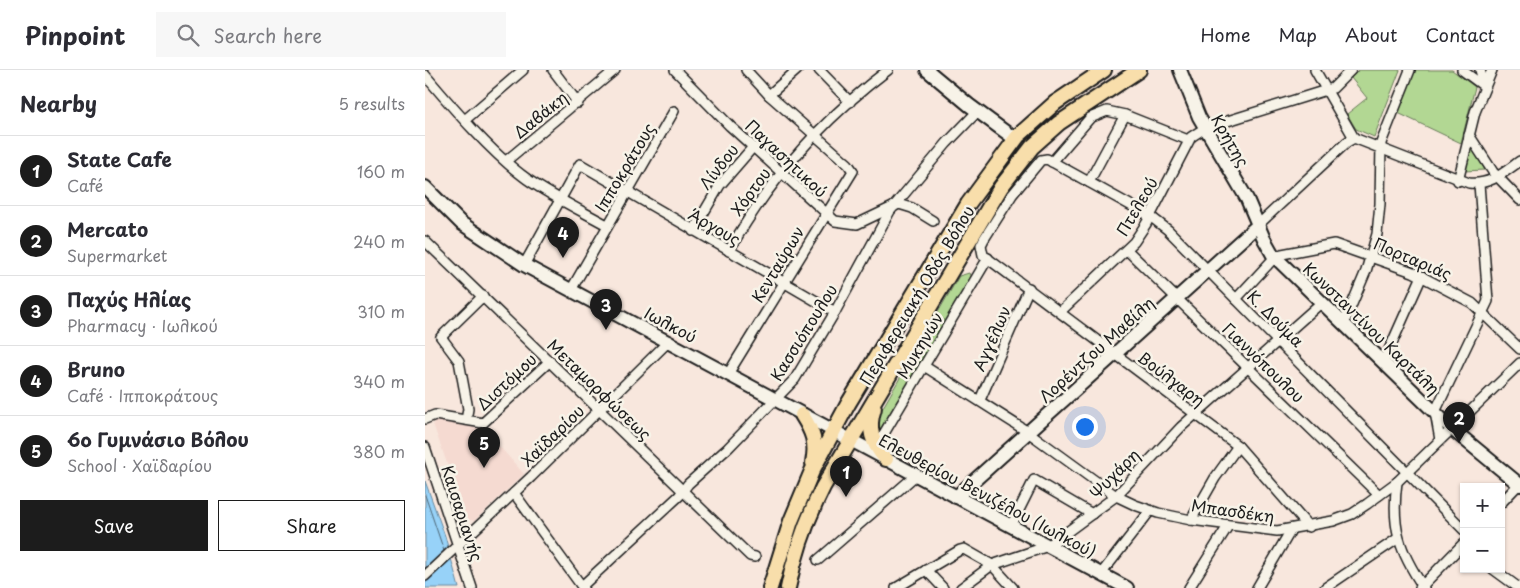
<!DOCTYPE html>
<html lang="en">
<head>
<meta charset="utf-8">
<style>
  :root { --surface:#fff; --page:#f7f7f7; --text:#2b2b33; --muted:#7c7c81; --line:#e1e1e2; --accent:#1c1c1c }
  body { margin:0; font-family:"Playpen Sans",sans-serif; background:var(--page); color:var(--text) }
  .controls { position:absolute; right:15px; bottom:15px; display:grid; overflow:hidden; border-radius:0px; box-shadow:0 1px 4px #0004 }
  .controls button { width:45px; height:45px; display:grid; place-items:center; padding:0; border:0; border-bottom:1px solid var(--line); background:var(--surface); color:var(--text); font:25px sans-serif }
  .you { position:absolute; left:659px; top:356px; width:18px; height:18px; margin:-12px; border:4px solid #fff; border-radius:50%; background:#1a73e8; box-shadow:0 0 0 8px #1a73e833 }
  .badge { display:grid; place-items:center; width:32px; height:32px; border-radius:50%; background:var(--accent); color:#fff; font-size:16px; font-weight:700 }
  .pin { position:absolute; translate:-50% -41px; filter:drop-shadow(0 1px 2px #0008) }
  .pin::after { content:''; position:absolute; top:26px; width:18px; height:15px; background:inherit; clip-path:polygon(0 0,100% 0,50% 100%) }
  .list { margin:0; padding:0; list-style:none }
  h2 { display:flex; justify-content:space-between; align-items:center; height:65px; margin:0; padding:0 20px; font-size:21px }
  h2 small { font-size:16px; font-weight:400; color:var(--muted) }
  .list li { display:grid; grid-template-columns:32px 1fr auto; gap:15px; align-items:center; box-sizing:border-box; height:70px; padding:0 20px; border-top:1px solid var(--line) }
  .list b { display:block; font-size:19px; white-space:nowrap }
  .list p { margin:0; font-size:16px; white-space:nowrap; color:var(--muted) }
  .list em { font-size:16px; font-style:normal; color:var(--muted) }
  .actions { display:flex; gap:10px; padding:15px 20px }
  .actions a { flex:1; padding:11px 0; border:1px solid var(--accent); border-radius:0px; text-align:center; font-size:18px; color:var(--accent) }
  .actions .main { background:var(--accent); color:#fff }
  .icon { flex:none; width:28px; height:28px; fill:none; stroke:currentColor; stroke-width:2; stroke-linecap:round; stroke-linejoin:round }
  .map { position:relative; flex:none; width:1095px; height:518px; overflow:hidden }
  header { display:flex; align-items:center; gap:30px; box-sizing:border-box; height:70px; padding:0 25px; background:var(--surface); border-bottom:1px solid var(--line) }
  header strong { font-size:24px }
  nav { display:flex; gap:28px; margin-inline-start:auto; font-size:18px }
  .search { width:350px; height:45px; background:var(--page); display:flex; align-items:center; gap:12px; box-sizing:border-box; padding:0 18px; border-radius:0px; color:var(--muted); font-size:19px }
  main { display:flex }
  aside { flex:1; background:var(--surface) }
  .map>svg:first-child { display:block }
  .built { fill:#f5dad1 }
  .green { fill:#b2d793; stroke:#677a58 }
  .water { fill:#97d2f8; stroke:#6689a0 }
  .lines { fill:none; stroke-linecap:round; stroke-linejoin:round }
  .shore { stroke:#4d6574; stroke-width:1 }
  .street-casing { stroke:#1c1c1c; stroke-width:12 }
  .secondary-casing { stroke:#1c1c1c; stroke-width:16 }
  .primary-casing { stroke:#1c1c1c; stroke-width:18 }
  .street { stroke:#f7f3e8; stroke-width:9 }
  .secondary { stroke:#f7f3e8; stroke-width:12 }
  .primary { stroke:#f8deab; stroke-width:14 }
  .labels { text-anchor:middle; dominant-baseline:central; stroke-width:5; stroke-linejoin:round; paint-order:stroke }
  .street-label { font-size:16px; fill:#1c1c1c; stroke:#f7f3e8 }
</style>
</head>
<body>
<header>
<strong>Pinpoint</strong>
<div class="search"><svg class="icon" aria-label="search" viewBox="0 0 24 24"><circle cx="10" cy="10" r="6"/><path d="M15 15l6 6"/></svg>Search here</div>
<nav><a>Home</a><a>Map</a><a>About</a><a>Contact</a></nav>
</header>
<main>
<aside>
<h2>Nearby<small>5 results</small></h2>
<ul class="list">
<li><span class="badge">1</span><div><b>State Cafe</b><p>Café</p></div><em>160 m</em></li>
<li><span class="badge">2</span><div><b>Mercato</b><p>Supermarket</p></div><em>240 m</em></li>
<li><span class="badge">3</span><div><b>Παχύς Ηλίας</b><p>Pharmacy · Ιωλκού</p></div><em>310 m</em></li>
<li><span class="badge">4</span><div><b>Bruno</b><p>Café · Ιπποκράτους</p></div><em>340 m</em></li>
<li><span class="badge">5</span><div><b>6ο Γυμνάσιο Βόλου</b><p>School · Χαϊδαρίου</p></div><em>380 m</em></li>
</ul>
<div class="actions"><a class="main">Save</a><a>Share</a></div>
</aside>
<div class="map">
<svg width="1095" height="518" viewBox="0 0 1095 518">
  <rect width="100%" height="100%" fill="#f8e7dd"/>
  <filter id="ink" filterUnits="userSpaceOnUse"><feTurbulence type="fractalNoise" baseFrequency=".02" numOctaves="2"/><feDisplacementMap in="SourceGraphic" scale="10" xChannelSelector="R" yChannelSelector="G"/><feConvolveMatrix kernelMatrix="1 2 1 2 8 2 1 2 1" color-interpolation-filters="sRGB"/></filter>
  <g filter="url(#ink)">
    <path class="built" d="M10,349l49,10 40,45 -50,47 -7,-2 -34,-95z"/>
    <g class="green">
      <path d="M934,0h41l-26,67 -18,-8 -9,-15 20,-16 -16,-20z"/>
      <path d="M990,0h37l23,17 -14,56 -63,-30z"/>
      <path d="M1045,78h2l13,22 -21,1z"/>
      <path d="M544,203l2,5 -92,153 -3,-2 6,-20 77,-133z"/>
    </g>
    <path class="water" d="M0,411l20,55 14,52h-34z"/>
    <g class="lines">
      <path class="shore" d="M0,425l19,56"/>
      <g class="street-casing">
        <g id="street">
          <path d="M128,0l25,33"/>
          <path d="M250,0l55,56 105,95 22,3 42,-20 13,4 21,13"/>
          <path d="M394,0l31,32"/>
          <path d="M890,0l39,68"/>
          <path d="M1037,0l23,17"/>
          <path d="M1055,0l5,17"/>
          <path d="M0,5c27,32 68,80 102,104 26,18 53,31 80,46"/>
          <path d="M344,25l28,-25"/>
          <path d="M41,49l57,-49"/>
          <path d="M1044,65l24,37 27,28"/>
          <path d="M81,91l109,-91"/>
          <path d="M627,92l38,-44 17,-7 18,4"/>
          <path d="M1033,111l17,-69 17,-42"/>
          <path d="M664,112l36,-67 63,25"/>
          <path d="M833,155l89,-83 7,-4 115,45c22,2 34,-10 51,-22"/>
          <path d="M268,161l27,-46 33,-38"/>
          <path d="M0,171l325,315 5,1"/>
          <path d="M702,180l252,245"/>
          <path d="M304,181c40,-71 94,-132 159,-181"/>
          <path d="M99,195l56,-101 255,148"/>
          <path d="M146,220l103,-179"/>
          <path d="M811,229l39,-42 7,-3 52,-10 79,28 59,31 48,46"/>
          <path d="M635,242l74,-70 12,-18 45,-87 14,-9 128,-40 18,-18"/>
          <path d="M919,253l22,-52 11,-37 3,-30 1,-61 29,-73"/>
          <path d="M959,291l38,-85"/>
          <path d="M499,296l104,66 88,64 19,9 23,8 33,7 86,11 56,-10 19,-7 15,-10 30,-22 123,-119"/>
          <path d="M303,304l125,-203 -5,-7 -79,-69 -23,-25"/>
          <path d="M555,330l49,-112"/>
          <path d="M0,349l10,-4 48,8 67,-62"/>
          <path d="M41,350l2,-11 -9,-48 -18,-24 42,-41"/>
          <path d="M1015,370l-5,-28 53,-111 -9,-117"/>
          <path d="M0,377l47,141"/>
          <path d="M451,377l112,-189"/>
          <path d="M972,412c-6,45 2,69 27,106"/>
          <path d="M89,423l69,95"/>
          <path d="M1076,433l19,-20"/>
          <path d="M766,450l24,-42 23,-32"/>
          <path d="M586,456l23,-46 58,34"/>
          <path d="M884,457l-71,-81 -255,-191 -2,-10 3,-6 28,-44 29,-35 6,-1 103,57 18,14 296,300"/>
          <path d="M393,490l98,-85"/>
          <path d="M1068,499l26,19"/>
          <path d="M501,500l17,18"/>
          <path d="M676,504l49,-63"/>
          <path d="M0,506l106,-99 138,-136"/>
          <path d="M157,516l97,-90 9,-12 40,-36 67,-69 40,-67 55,-101 57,-68 30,-31"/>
          <path d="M471,518l64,-38 4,-1 28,16 21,23"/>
          <path d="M536,518l31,-23 56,-19 68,-50 65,-69 141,-125"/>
          <path d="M764,518l39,-62"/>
          <path d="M832,518l34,-58"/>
          <path d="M900,518l72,-49"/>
          <path d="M995,518l44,-45"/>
        </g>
      </g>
      <g class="secondary-casing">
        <g id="secondary">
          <path d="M502,0l42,35 46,34"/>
          <path d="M755,0l19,47 48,82 17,40 9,16 179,174 68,56"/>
          <path d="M0,117l36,36 63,42 603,323"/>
          <path d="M531,427l302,-272"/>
        </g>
      </g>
      <g class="primary-casing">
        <g id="primary">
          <path d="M449,338c-7,21 -2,35 12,51"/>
          <path d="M377,345c11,17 15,28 11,48"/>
          <path d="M345,518l21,-67 21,-50 36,-67 120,-200 50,-68 37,-33 49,-33"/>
          <path d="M363,518c7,-35 19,-69 35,-101l178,-300 31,-40 27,-24 80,-53"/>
        </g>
      </g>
      <use href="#street" class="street"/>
      <use href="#secondary" class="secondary"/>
      <use href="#primary" class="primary"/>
    </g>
  </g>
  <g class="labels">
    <g class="street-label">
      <text transform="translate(115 44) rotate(-39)">Δαβάκη</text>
      <text transform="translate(806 70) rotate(60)">Κρήτης</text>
      <text transform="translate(362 88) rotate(43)">Παγασητικού</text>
      <text transform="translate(293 96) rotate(-52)">Λίνδου</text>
      <text transform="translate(199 97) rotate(-59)">Ιπποκράτους</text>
      <text transform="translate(325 121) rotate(-54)">Χόρτου</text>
      <text transform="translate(711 136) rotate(-60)">Πτελεού</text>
      <text transform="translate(290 156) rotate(30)">Άργους</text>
      <text transform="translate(988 188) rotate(23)">Πορταριάς</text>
      <text transform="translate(352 194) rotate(-59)">Κενταύρων</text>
      <text transform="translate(491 225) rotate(-59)">Περιφερειακή Οδός Βόλου</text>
      <text transform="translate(851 248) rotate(45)">Κ. Δούμα</text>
      <text transform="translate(246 254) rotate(28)">Ιωλκού</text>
      <text transform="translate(947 258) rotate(44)">Κωνσταντίνου Καρτάλη</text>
      <text transform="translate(378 262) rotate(-58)">Κασσιόπουλου</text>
      <text transform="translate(566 268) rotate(-66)">Αγγέλων</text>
      <text transform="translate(494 275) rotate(-59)">Μυκηνών</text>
      <text transform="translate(671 279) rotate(-42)">Λορέντζου Μαβίλη</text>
      <text transform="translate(839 292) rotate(44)">Γιαννόπουλου</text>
      <text transform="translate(747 308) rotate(37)">Βούλγαρη</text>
      <text transform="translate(81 311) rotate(-43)">Διστόμου</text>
      <text transform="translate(175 319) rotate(44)">Μεταμορφώσεως</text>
      <text transform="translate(127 365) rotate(-44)">Χαϊδαρίου</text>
      <text transform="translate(689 403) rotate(-45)">Ψυχάρη</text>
      <text transform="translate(563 425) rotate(28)">Ελευθερίου Βενιζέλου (Ιωλκού)</text>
      <text transform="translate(808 440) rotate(8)">Μπασδέκη</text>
      <text transform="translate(38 443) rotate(72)">Καισαριανής</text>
    </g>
  </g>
</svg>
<div class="controls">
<button>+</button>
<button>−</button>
</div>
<div class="you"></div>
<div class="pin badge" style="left:421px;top:427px">1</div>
<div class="pin badge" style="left:1034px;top:373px">2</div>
<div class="pin badge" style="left:181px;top:260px">3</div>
<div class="pin badge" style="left:138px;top:188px">4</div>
<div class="pin badge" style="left:59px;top:398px">5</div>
</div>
</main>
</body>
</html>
